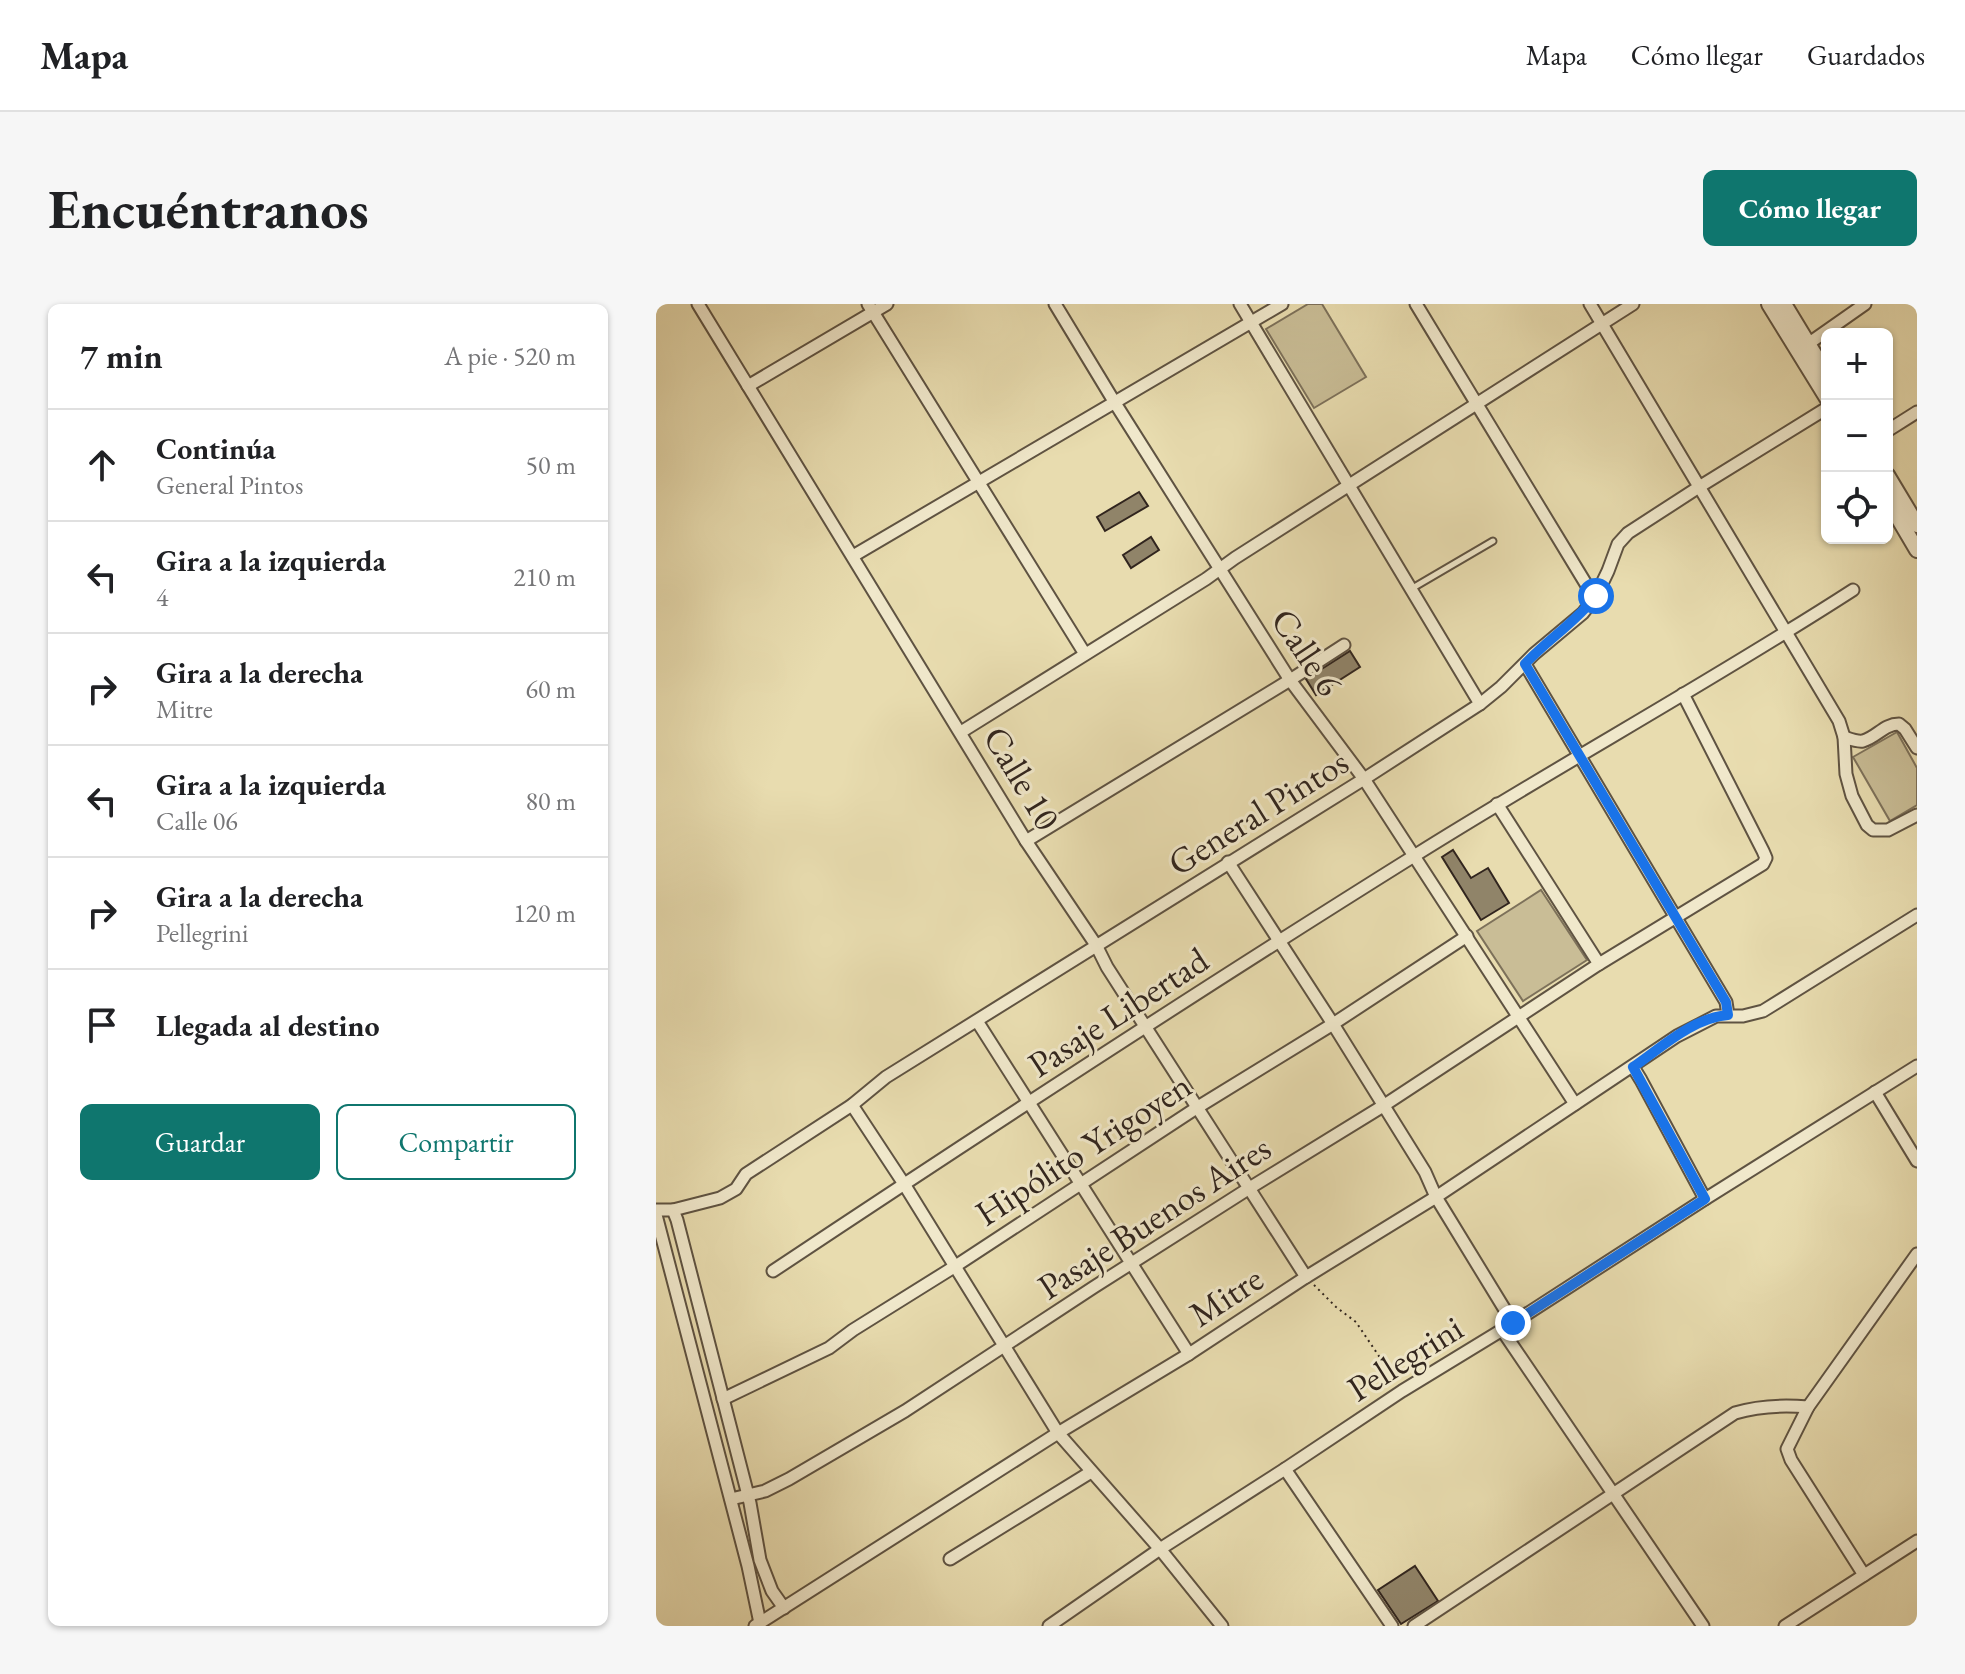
<!DOCTYPE html>
<html lang="es">
<head>
<meta charset="utf-8">
<style>
  :root { --surface:#fff; --page:#f6f6f6; --text:#202124; --muted:#757577; --line:#e0e0e0; --accent:#0f766e }
  body { margin:0; font-family:"EB Garamond",serif; background:var(--page); color:var(--text) }
  .controls { position:absolute; right:24px; top:24px; display:grid; overflow:hidden; border-radius:12px; box-shadow:0 2px 6px #0004 }
  .controls button { width:72px; height:72px; display:grid; place-items:center; padding:0; border:0; border-bottom:2px solid var(--line); background:var(--surface); color:var(--text); font:40px sans-serif }
  .stop { position:absolute; width:24px; height:24px; margin:-18px; border:6px solid #1a73e8; border-radius:50%; background:#fff }
  .stop.end { background:#1a73e8; border-color:#fff; box-shadow:0 2px 8px #0008 }
  .list { margin:0; padding:0; list-style:none }
  h2 { display:flex; justify-content:space-between; align-items:center; height:104px; margin:0; padding:0 32px; font-size:34px }
  h2 small { font-size:26px; font-weight:400; color:var(--muted) }
  .list li { display:grid; grid-template-columns:52px 1fr auto; gap:24px; align-items:center; box-sizing:border-box; height:112px; padding:0 32px; border-top:2px solid var(--line) }
  .list b { display:block; font-size:30px; white-space:nowrap }
  .list p { margin:0; font-size:26px; white-space:nowrap; color:var(--muted) }
  .list em { font-size:26px; font-style:normal; color:var(--muted) }
  .actions { display:flex; gap:16px; padding:24px 32px }
  .actions a { flex:1; padding:18px 0; border:2px solid var(--accent); border-radius:12px; text-align:center; font-size:28px; color:var(--accent) }
  .actions .main { background:var(--accent); color:#fff }
  .icon { flex:none; width:44px; height:44px; fill:none; stroke:currentColor; stroke-width:2; stroke-linecap:round; stroke-linejoin:round }
  .map { position:relative; flex:none; width:1261px; height:1322px; overflow:hidden; border-radius:12px }
  header { display:flex; align-items:center; gap:48px; box-sizing:border-box; height:112px; padding:0 40px; background:var(--surface); border-bottom:2px solid var(--line) }
  header strong { font-size:38px }
  nav { display:flex; gap:44px; margin-inline-start:auto; font-size:28px }
  .intro { display:flex; align-items:center; justify-content:space-between; box-sizing:border-box; height:192px; padding:0 48px }
  h1 { margin:0; font-size:56px }
  .button { padding:20px 36px; border-radius:12px; background:var(--accent); color:#fff; font-size:28px; font-weight:700 }
  main { display:flex; gap:48px; padding:0 48px }
  aside { flex:1; background:var(--surface); border-radius:12px; box-shadow:0 2px 6px #0004 }
  .map>svg:first-child { display:block }
  .green { fill:#c9bd96; stroke:#7d715a; stroke-width:2 }
  .building { fill:#908469; stroke:#31251e; stroke-width:2 }
  .lines { fill:none; stroke-linecap:round; stroke-linejoin:round }
  .service-casing { stroke:#5f5342; stroke-width:9 }
  .minor-casing { stroke:#5f5342; stroke-width:15 }
  .tertiary-casing { stroke:#5f5342; stroke-width:18 }
  .path { stroke:#31251e; stroke-width:2; stroke-dasharray:2 4; stroke-linecap:butt }
  .service { stroke:#f0e8cb; stroke-width:5 }
  .minor { stroke:#f0e8cb; stroke-width:11 }
  .tertiary { stroke:#f0e8cb; stroke-width:14 }
  .route { stroke:#1a73e8; stroke-width:10 }
  .labels { text-anchor:middle; dominant-baseline:central; stroke-width:6; stroke-linejoin:round; paint-order:stroke }
  .street-label { font-size:36px; fill:#31251e; stroke:#f0e8cb }
</style>
</head>
<body>
<header>
<strong>Mapa</strong>
<nav><a>Mapa</a><a>Cómo llegar</a><a>Guardados</a></nav>
</header>
<div class="intro"><h1>Encuéntranos</h1><a class="button">Cómo llegar</a></div>
<main>
<aside>
<h2>7 min<small>A pie · 520 m</small></h2>
<ul class="list">
<li><svg class="icon" aria-label="ahead" viewBox="0 0 24 24"><path d="M12 20V5M6 11l6-6 6 6"/></svg><div><b>Continúa</b><p>General Pintos</p></div><em>50 m</em></li>
<li><svg class="icon" aria-label="left" viewBox="0 0 24 24"><path d="M17 20v-9H6M10 6l-5 5 5 5"/></svg><div><b>Gira a la izquierda</b><p>4</p></div><em>210 m</em></li>
<li><svg class="icon" aria-label="right" viewBox="0 0 24 24"><path d="M7 20v-9h11M14 6l5 5-5 5"/></svg><div><b>Gira a la derecha</b><p>Mitre</p></div><em>60 m</em></li>
<li><svg class="icon" aria-label="left" viewBox="0 0 24 24"><path d="M17 20v-9H6M10 6l-5 5 5 5"/></svg><div><b>Gira a la izquierda</b><p>Calle 06</p></div><em>80 m</em></li>
<li><svg class="icon" aria-label="right" viewBox="0 0 24 24"><path d="M7 20v-9h11M14 6l5 5-5 5"/></svg><div><b>Gira a la derecha</b><p>Pellegrini</p></div><em>120 m</em></li>
<li><svg class="icon" aria-label="arrive" viewBox="0 0 24 24"><path d="M6 21V4h12l-3 4 3 4H6"/></svg><div><b>Llegada al destino</b></div></li>
</ul>
<div class="actions"><a class="main">Guardar</a><a>Compartir</a></div>
</aside>
<div class="map">
<svg width="1261" height="1322" viewBox="0 0 1261 1322">
  <rect width="100%" height="100%" fill="#e8dcaf"/>
  <filter id="stains"><feTurbulence type="fractalNoise" baseFrequency=".0025" numOctaves="4"/><feColorMatrix values="0 0 0 0 .2 0 0 0 0 .09 0 0 0 0 .02 0 0 0 .5 -.17"/></filter>
  <radialGradient id="worn" r=".72"><stop offset=".6" stop-color="#630" stop-opacity="0"/><stop offset="1" stop-color="#630" stop-opacity=".3"/></radialGradient>
  <g class="green">
    <path d="M652,0h14l44,73 -52,31 -48,-79z"/>
    <path d="M1241,428l20,36v37l-27,16 -37,-64z"/>
    <path d="M885,586l46,70 -64,41 -46,-70z"/>
  </g>
  <g class="building">
    <path d="M483,188l9,14 -43,25 -8,-14z"/>
    <path d="M495,233l8,13 -28,18 -8,-13z"/>
    <path d="M694,347l10,16 -44,28 -10,-16z"/>
    <path d="M797,546l18,28 17,-10 21,35 -28,17 -39,-63z"/>
    <path d="M759,1262l23,35 -37,23 -23,-34z"/>
  </g>
  <g class="lines">
    <g class="service-casing">
      <path id="service" d="M755,285l82,-48"/>
    </g>
    <g class="minor-casing">
      <g id="minor">
        <path d="M42,0l328,537 70,104 11,22 199,310"/>
        <path d="M212,0l217,350"/>
        <path d="M399,0l60,99 175,277 74,99 211,325"/>
        <path d="M584,0l240,400"/>
        <path d="M760,0l170,280 10,12"/>
        <path d="M934,0l249,417 5,16 2,37 6,22 15,29 6,5h15l29,-15"/>
        <path d="M1152,40l57,-40"/>
        <path d="M92,82l139,-82"/>
        <path d="M1231,127l30,-19"/>
        <path d="M197,252l429,-252"/>
        <path d="M869,360l201,338 2,13"/>
        <path d="M305,428l245,-153 29,-21 398,-254"/>
        <path d="M1188,433c6,2 13,5 19,4 14,-4 21,-17 36,-17l6,5 12,19"/>
        <path d="M841,500l102,160"/>
        <path d="M370,537l264,-161 54,-35"/>
        <path d="M572,558l105,162 92,148 11,25 77,126"/>
        <path d="M321,717l212,333"/>
        <path d="M977,763l8,13 64,119"/>
        <path d="M1219,788l42,69"/>
        <path d="M196,801l52,79 154,249 102,116 62,77"/>
        <path d="M0,906h17l4,10 73,283 10,57 12,31 12,17"/>
        <path d="M17,906l47,-12 16,-9 10,-15 106,-69 34,-28 478,-298 116,-75 21,-17 33,-33 49,-41 13,-17 12,-25 10,-27 10,-11 71,-46 128,-79"/>
        <path d="M0,911l92,351 12,57"/>
        <path d="M117,967c212,-141 425,-280 641,-415 145,-91 295,-173 439,-266"/>
        <path d="M846,1026l201,296"/>
        <path d="M67,1095l106,-51 24,-18 101,-63 244,-160 135,-83 134,-88"/>
        <path d="M629,1165l107,157"/>
        <path d="M75,1195l34,-8 24,-12 116,-68 189,-124 154,-98 135,-83 216,-142 164,-100 3,-6 -3,-7 -80,-157"/>
        <path d="M294,1255l141,-87"/>
        <path d="M1208,1271l-73,-115 -4,-11 21,-42 109,-153"/>
        <path d="M99,1322l303,-193 131,-79 117,-77 130,-80 241,-161 39,-20h27l20,-5 154,-96"/>
        <path d="M393,1322l111,-77 125,-80 117,-78 100,-61 203,-131 212,-133"/>
        <path d="M758,1322l321,-213c23,-7 49,-8 73,-6"/>
        <path d="M1129,1322l132,-85"/>
      </g>
    </g>
    <g class="tertiary-casing">
      <g id="tertiary">
        <path d="M1113,0l58,94"/>
        <path d="M1128,0l43,71"/>
        <path d="M1231,171l30,50"/>
        <path d="M1231,195l30,51"/>
      </g>
    </g>
    <path class="path" d="M658,981l22,22 20,15 39,58"/>
    <use href="#service" class="service"/>
    <use href="#minor" class="minor"/>
    <use href="#tertiary" class="tertiary"/>
  </g>
  <g class="lines">
    <path class="route" d="M857,1019l192,-124 -72,-132c28,-19 59,-49 95,-52l-2,-13 -201,-338c22,-24 51,-42 71,-68"/>
  </g>
  <g class="labels">
    <g class="street-label">
      <text transform="translate(651 348) rotate(56)">Calle 6</text>
      <text transform="translate(366 474) rotate(59)">Calle 10</text>
      <text transform="translate(602 508) rotate(-32)">General Pintos</text>
      <text transform="translate(462 708) rotate(-33)">Pasaje Libertad</text>
      <text transform="translate(427 845) rotate(-33)">Hipólito Yrigoyen</text>
      <text transform="translate(498 913) rotate(-33)">Pasaje Buenos Aires</text>
      <text transform="translate(570 992) rotate(-33)">Mitre</text>
      <text transform="translate(749 1054) rotate(-32)">Pellegrini</text>
    </g>
  </g>
  <rect width="100%" height="100%" filter="url(#stains)"/>
  <rect width="100%" height="100%" fill="url(#worn)"/>
</svg>
<div class="controls">
<button>+</button>
<button>−</button>
<button><svg class="icon" aria-label="locate" viewBox="0 0 24 24"><circle cx="12" cy="12" r="6"/><path d="M12 2v4M12 18v4M2 12h4M18 12h4"/></svg></button>
</div>
<div class="stop" style="left:940px;top:292px"></div>
<div class="stop end" style="left:857px;top:1019px"></div>
</div>
</main>
</body>
</html>
